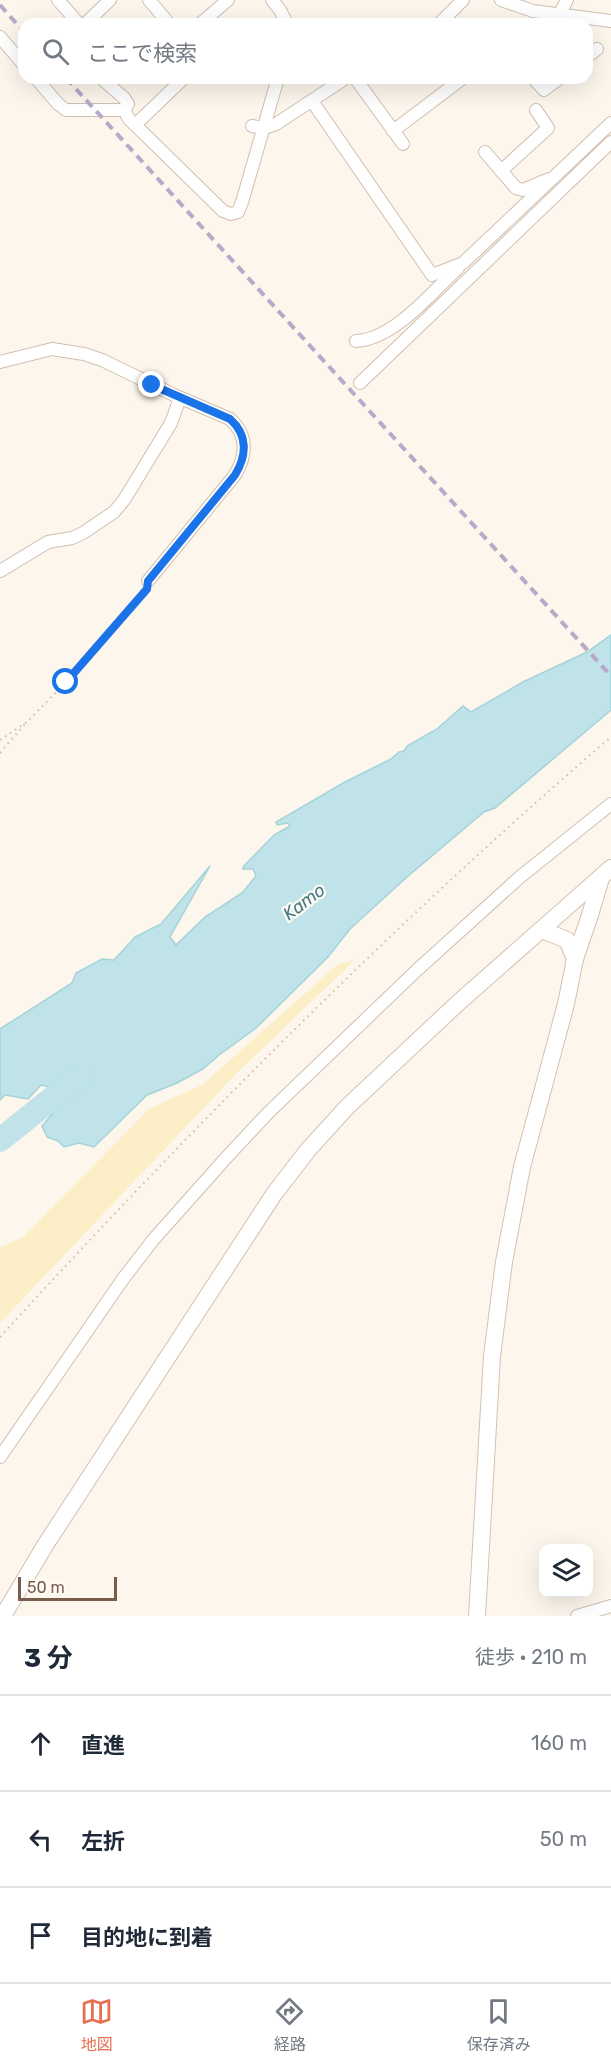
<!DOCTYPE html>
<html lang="ja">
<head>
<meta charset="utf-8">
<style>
  :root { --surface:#fff; --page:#f2f2f3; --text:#1f2937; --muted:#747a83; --line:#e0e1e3; --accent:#e76f51 }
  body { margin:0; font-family:Rubik,"Noto Sans JP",sans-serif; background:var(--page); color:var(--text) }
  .controls { position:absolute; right:18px; bottom:18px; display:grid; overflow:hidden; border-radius:12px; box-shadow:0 6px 24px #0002 }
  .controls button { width:54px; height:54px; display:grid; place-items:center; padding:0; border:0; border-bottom:2px solid var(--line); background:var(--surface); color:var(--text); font:30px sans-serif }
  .scale { position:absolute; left:18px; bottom:15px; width:99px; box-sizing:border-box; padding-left:6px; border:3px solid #7a5c4d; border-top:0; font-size:16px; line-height:21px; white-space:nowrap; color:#7a5c4d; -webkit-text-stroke:4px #fffaf3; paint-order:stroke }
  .stop { position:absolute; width:18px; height:18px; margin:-14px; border:4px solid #1a73e8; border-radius:50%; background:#fff }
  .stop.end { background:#1a73e8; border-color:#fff; box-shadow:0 2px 6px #0008 }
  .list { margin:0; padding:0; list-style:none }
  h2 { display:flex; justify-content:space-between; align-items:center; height:78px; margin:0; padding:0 24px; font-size:26px }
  h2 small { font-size:20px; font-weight:400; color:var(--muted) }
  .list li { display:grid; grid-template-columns:39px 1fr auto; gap:18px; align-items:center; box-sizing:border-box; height:96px; padding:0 24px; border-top:2px solid var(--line) }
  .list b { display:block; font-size:22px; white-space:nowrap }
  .list em { font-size:20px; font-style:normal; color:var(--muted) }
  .icon { flex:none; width:33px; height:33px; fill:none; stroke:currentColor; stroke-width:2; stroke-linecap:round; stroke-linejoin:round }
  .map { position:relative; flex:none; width:611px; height:1616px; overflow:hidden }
  .search { position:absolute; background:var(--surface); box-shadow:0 6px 24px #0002; left:18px; right:18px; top:18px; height:66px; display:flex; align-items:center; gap:15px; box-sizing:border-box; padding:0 21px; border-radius:18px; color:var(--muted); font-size:22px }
  .sheet { height:366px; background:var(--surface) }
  nav { display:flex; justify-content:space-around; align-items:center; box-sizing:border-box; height:84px; border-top:2px solid var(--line); background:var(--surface); font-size:16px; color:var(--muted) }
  nav a { display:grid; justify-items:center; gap:3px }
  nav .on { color:var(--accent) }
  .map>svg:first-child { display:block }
  .sand { fill:#fcefc7 }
  .water { fill:#bfe3e8; stroke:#a5d3da; stroke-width:1.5 }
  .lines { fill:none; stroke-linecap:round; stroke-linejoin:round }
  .river { stroke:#bfe3e8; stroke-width:24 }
  .street-casing { stroke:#d1beb0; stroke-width:14 }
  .secondary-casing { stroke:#d6c0b0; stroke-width:18 }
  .path { stroke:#d9b8a5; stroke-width:2; stroke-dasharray:1.5 4.5; stroke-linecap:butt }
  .street { stroke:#fff; stroke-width:12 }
  .secondary { stroke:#fff; stroke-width:16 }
  .rail { stroke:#b9a8c9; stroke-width:4; stroke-dasharray:9 6; stroke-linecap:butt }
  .route { stroke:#1a73e8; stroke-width:8 }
  .labels { text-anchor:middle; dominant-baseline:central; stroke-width:4.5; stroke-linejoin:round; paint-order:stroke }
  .water-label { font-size:18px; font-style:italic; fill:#437c86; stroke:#fffaf3 }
</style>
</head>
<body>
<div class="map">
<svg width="611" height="1616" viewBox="0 0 611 1616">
  <rect width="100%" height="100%" fill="#fdf6ec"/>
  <path class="sand" d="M356,959l-121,116 -235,248v-76l23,-10 126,-128 53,-24 135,-120z"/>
  <path class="water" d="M611,635v75l-116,98 -11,4 -77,65 -57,52 -22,28 -72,71 -37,27 -16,14 -26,14 -30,12 -53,52 -15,-4 -15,4 -6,-6 -11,-4 -5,-11 10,-12 -5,-4 11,-8 -5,-14 -12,-3 -13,14 -23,-4 -5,5v-71l72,-46 4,-10 26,-14 12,1 21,-23 26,-13 49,-58 -40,71 6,8 29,-28 37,-24 14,-17 -3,-7h-10l1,-3 30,-31 16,-9 -2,-3 -11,2 -1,-3 69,-40 46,-23 8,-7 5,-1 3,-5 30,-17 26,-23 8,6 52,-30 64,-30z"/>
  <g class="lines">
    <path class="river" d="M0,1140l80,-64"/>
    <g class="street-casing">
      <g id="street">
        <path d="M58,0l21,24"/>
        <path d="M149,0l17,20"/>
        <path d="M272,0l8,10 7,14"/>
        <path d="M501,0l32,11 78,10"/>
        <path d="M559,15l8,-15"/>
        <path d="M440,23l23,-23"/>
        <path d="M85,24l25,-24"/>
        <path d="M200,24l28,-24"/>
        <path d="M0,37l24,28"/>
        <path d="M587,57l10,-8"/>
        <path d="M36,78l22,26 8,6h58"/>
        <path d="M101,78l23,20 4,6 -4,6 5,9 94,92 8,3 7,-2 4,-10 36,-124"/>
        <path d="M355,78l48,66"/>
        <path d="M533,78l11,12 16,-12"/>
        <path d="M312,101l120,174 31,-12 148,-140"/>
        <path d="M135,125l49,-47"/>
        <path d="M252,126l12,2 12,-4 70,-46"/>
        <path d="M393,131l70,-53"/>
        <path d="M485,152l31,36 7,2 26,-11"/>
        <path d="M501,171l47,-43 -12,-18"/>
        <path d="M356,341c38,-2 74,-47 102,-73"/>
        <path d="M0,362l52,-13 32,5 18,6 72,35 56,24c18,16 17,36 5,56l-87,106"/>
        <path d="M360,383l251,-241"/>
        <path d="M0,571l48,-29 24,-4 11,-5 31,-21 10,-12 47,-77 9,-25"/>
        <path d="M0,1457l123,-178 30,-39 72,-81 43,-46 149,-143 103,-93 91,-73"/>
        <path d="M577,1616l34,-10"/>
      </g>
    </g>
    <g class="secondary-casing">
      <g id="secondary">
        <path d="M542,930l25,10 8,19"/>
        <path d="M3,1616l41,-69 230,-353 34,-44 39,-43 111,-104 153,-135"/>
        <path d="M477,1616l15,-260 12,-94 18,-95 44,-163 9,-45 15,-44 11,-37"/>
      </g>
    </g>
    <g class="path">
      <path d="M0,740l27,-18 39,-40 79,-90"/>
      <path d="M0,753l25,-29"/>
      <path d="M0,1337c193,-211 394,-414 611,-600"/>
    </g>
    <use href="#street" class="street"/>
    <use href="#secondary" class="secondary"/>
    <g class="rail">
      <path d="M0,5l24,27"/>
      <path d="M66,78l545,598"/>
    </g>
  </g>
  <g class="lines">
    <path class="route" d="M66,682l81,-93 1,-8 87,-106c12,-20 13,-40 -5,-56l-78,-34"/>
  </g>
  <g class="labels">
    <g class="water-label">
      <text transform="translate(304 902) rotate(-37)">Kamo</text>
    </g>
  </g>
</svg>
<div class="controls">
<button><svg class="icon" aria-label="layers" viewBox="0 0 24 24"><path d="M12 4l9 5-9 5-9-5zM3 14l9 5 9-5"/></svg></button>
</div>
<div class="scale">50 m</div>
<div class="stop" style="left:66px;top:682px"></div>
<div class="stop end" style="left:152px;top:385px"></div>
<div class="search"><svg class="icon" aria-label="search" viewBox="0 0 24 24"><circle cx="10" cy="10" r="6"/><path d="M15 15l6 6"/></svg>ここで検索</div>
</div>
<section class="sheet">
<h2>3 分<small>徒歩 · 210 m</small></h2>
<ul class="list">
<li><svg class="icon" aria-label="ahead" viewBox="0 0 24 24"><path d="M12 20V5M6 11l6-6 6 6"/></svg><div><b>直進</b></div><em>160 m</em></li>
<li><svg class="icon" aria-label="left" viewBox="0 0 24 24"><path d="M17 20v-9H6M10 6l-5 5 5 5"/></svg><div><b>左折</b></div><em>50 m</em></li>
<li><svg class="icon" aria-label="arrive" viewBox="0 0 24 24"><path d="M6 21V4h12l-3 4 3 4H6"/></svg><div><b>目的地に到着</b></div></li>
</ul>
</section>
<nav>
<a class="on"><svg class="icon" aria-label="map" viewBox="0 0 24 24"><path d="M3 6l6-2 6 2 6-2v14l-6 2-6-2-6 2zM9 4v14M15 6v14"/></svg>地図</a>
<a><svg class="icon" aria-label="directions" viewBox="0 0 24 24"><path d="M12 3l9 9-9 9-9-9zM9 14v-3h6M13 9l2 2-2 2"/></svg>経路</a>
<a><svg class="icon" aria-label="saved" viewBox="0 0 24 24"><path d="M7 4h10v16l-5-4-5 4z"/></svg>保存済み</a>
</nav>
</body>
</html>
